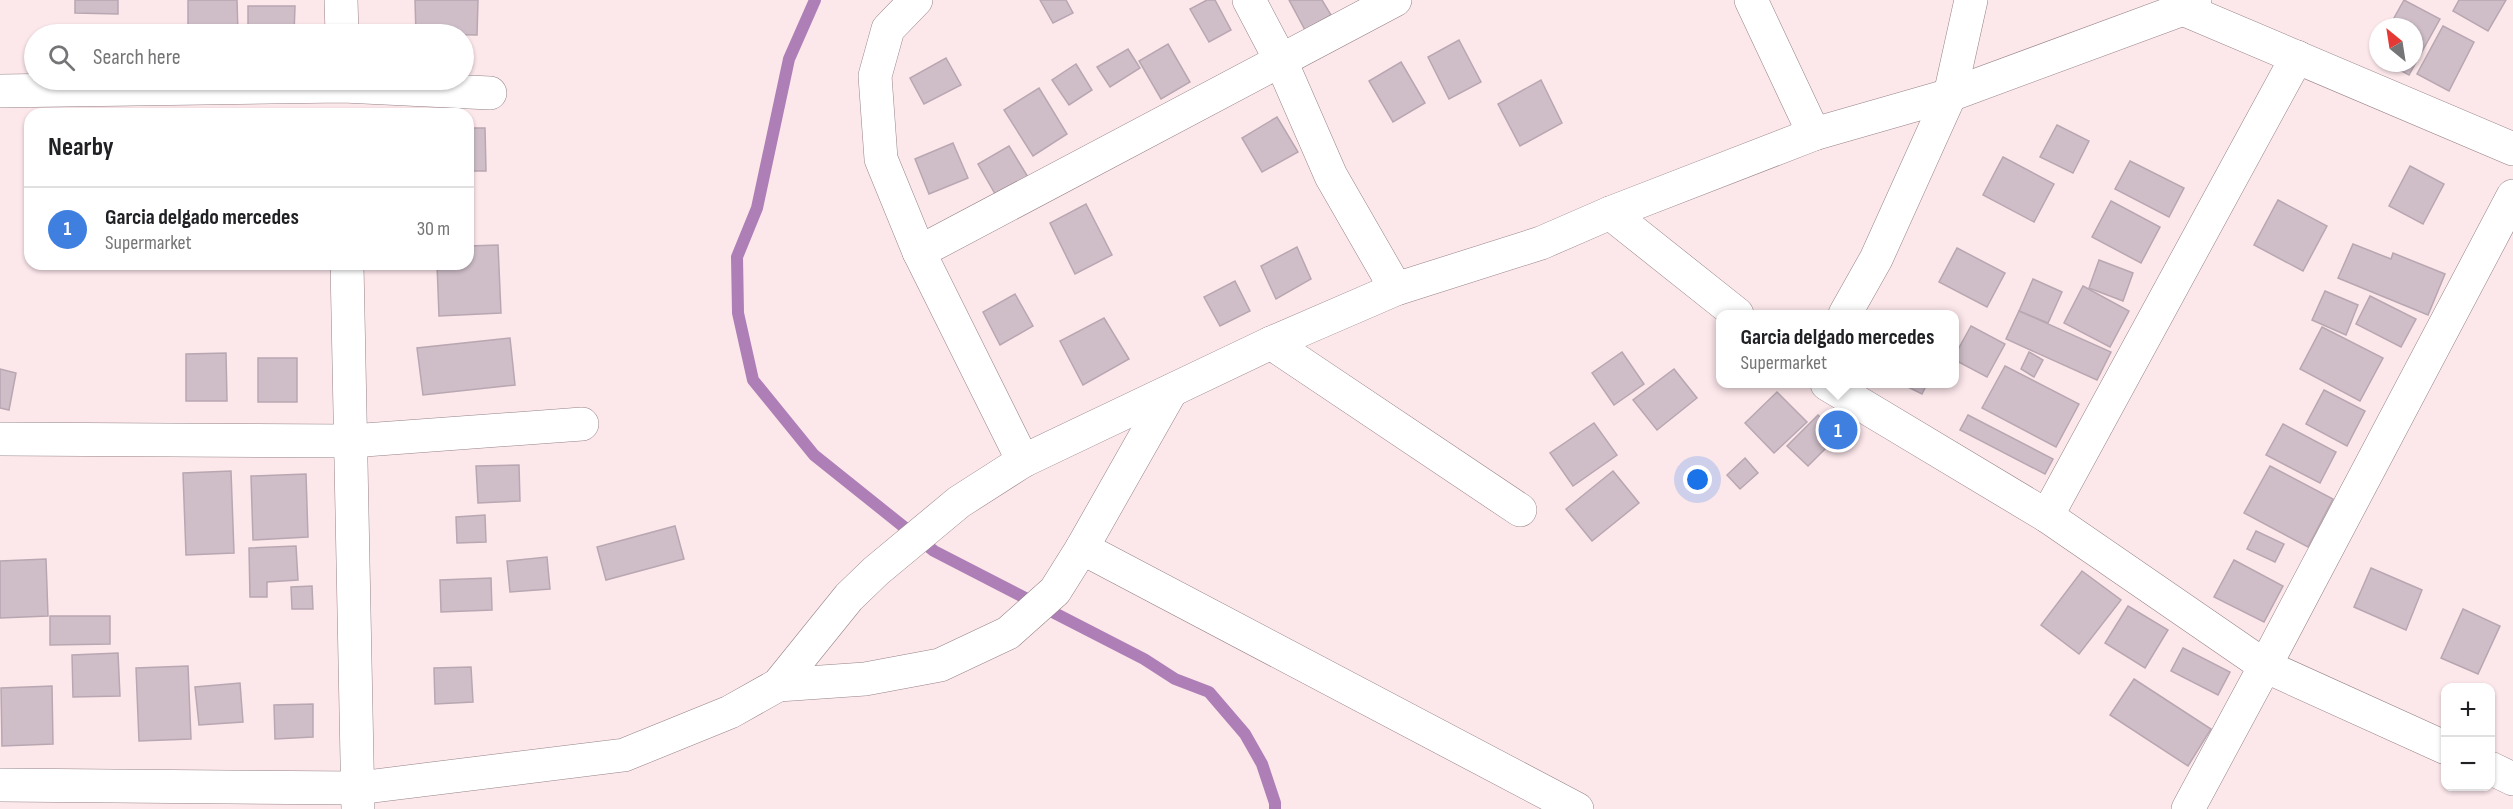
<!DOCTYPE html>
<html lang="en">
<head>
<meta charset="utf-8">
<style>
  :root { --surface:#fff; --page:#f2f2f2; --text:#202124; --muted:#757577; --line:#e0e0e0; --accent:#7c3aed }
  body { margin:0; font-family:"Sofia Sans Condensed",sans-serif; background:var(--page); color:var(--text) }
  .controls { position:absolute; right:18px; bottom:18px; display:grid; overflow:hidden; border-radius:12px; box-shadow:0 2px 4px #0004 }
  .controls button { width:54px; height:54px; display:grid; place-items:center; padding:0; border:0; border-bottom:2px solid var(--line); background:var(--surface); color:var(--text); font:30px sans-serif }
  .compass { position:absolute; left:2369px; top:18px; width:54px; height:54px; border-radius:50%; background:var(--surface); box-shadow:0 2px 4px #0004; rotate:330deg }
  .you { position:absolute; left:1698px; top:480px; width:21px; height:21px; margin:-15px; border:4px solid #fff; border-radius:50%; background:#1a73e8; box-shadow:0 0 0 9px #1a73e833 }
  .badge { display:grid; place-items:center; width:39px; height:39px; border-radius:50%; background:var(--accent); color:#fff; font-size:20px; font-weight:700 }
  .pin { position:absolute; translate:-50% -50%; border:3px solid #fff; box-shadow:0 2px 6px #0006 }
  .popup { position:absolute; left:1716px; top:310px; width:243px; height:78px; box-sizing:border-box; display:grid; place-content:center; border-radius:12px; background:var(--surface); filter:drop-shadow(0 2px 4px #0005); font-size:20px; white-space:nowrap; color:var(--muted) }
  .popup b { font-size:22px; color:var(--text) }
  .popup::after { content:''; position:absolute; left:50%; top:100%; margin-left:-12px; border:12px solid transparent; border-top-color:var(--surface) }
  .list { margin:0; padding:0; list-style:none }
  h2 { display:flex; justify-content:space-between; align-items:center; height:78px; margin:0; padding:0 24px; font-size:26px }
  h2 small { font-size:20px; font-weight:400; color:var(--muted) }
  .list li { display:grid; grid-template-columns:39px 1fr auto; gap:18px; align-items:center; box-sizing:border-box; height:84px; padding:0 24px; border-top:2px solid var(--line) }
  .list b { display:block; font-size:22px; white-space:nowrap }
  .list p { margin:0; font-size:20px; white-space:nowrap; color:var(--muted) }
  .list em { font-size:20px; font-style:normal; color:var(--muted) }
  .icon { flex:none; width:33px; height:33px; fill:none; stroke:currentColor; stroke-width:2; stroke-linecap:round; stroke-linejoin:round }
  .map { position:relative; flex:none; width:2513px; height:809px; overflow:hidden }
  .search { position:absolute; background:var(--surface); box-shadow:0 2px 4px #0004; left:24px; top:24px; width:450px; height:66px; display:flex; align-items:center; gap:15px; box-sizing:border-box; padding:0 21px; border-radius:33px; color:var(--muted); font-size:22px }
  .panel { position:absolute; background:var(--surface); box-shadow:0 2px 4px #0004; left:24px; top:108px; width:450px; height:162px; border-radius:18px }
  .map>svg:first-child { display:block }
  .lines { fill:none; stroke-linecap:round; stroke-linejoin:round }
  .stream { stroke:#ae7eb7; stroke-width:12 }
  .building { fill:#cfbec8; stroke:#b8a7b1; stroke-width:1.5 }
  .minor-casing { stroke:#968387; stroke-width:34 }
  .minor { stroke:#fff; stroke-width:33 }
</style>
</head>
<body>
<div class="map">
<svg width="2513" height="809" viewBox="0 0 2513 809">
  <rect width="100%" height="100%" fill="#fce7eb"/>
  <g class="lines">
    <path class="stream" d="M815,0l-26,59 -32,149 -20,49 1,56 15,67 61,75 120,96 210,108 31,20 34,13 36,42 17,30 13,39v6"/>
  </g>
  <g class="building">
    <path d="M75,0h43v14l-43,-1z"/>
    <path d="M188,0h49l1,34h-50z"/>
    <path d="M415,0h63l-1,35 -61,-1z"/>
    <path d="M1040,0h26l7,13 -20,10z"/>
    <path d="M1207,0h8l16,30 -22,12 -19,-33z"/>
    <path d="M1289,0h33l9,15 -26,15z"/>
    <path d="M2404,0l36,19 -31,56 -22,-12h27v-36h-25z"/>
    <path d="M2459,0h47l-18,31 -35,-20z"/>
    <path d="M248,6h47l-1,28h-46z"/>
    <path d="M2443,26l31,16 -25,49 -32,-17z"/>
    <path d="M1459,40l22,42 -32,17 -21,-42z"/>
    <path d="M1168,44l22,38 -29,17 -22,-38z"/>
    <path d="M1128,49l12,19 -30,19 -13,-20z"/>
    <path d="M946,58l15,27 -37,19 -14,-26z"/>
    <path d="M1401,62l24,41 -32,19 -24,-41z"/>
    <path d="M1076,64l16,26 -23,15 -17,-25z"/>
    <path d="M1541,80l21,43 -42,23 -22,-42z"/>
    <path d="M1039,88l28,46 -34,22 -29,-46z"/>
    <path d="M1277,117l21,35 -36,20 -20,-34z"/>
    <path d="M2057,125l32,16 -16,32 -33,-16z"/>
    <path d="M468,128h17l1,43h-18z"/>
    <path d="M953,143l15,35 -39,16 -14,-35z"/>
    <path d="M1009,146l22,36 -33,17 -20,-35z"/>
    <path d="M2003,157l51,27 -20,38 -51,-27z"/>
    <path d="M2130,161l54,27 -15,29 -54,-28z"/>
    <path d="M2410,166l34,18 -21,40 -34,-18z"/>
    <path d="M2278,200l49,26 -24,45 -49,-26z"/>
    <path d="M2111,201l49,26 -19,36 -49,-26z"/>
    <path d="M1086,204l26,51 -37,19 -25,-51z"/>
    <path d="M2353,244l38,15 2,-6 52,21 -17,41 -90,-37z"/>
    <path d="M498,245l3,68 -62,3 -2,-52h31v-18z"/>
    <path d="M1297,247l14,32 -35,20 -15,-33z"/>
    <path d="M1957,248l48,25 -18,34 -48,-25z"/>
    <path d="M2099,260l34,13 -10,28 -34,-13z"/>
    <path d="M2033,279l29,13 -14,31 -29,-12z"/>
    <path d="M1235,281l15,30 -30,15 -16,-29z"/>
    <path d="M2083,286l46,25 -19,36 -46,-24z"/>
    <path d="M2325,291l33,14 -12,30 -34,-15z"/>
    <path d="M1015,294l18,32 -33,19 -17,-33z"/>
    <path d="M2370,296l46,23 -15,28 -45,-23z"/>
    <path d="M2019,311l92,41 -14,28 -91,-41z"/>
    <path d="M1104,318l25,41 -46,26 -23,-44z"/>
    <path d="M1971,326l34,18 -18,33 -32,-17v-5z"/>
    <path d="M2322,327l61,31 -23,43 -60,-32z"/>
    <path d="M510,338l5,47 -92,10 -6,-47z"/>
    <path d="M1622,352l22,32 -30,21 -22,-32z"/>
    <path d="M2029,352l14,8 -9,17 -13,-8z"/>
    <path d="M226,353l1,48h-41v-47z"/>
    <rect x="258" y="358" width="39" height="44"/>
    <path d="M2005,366l74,38 -23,43 -74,-39z"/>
    <path d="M0,369l16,4 -7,37 -9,-2z"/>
    <path d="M1674,369l23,29 -40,32 -24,-30z"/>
    <path d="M1902,384h25l-5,10z"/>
    <path d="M2324,390l41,21 -18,35 -41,-22z"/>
    <path d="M1777,392l30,30 -33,31 -29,-30z"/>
    <path d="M1818,415l21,20 -31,31 -21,-20z"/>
    <path d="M1968,415l85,44 -8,15 -85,-44z"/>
    <path d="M1594,423l23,32 -44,31 -23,-33z"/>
    <path d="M2283,424l53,28 -16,31 -54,-28z"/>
    <path d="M1745,458l13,15 -18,16 -13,-14z"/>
    <path d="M519,465l1,36 -42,2 -2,-37z"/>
    <path d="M2270,466l63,33 -25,48 -64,-34z"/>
    <path d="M231,471l3,82 -48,2 -3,-82z"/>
    <path d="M1613,471l26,32 -47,38 -26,-32z"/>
    <path d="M306,474l2,63 -55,3 -2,-64z"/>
    <path d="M485,515l1,27 -29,1 -1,-26z"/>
    <path d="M675,526l9,33 -78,21 -9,-33z"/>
    <path d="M2256,531l28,13 -9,18 -28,-13z"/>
    <path d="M296,546l2,34 -31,2v15h-17l-1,-49z"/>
    <path d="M547,557l3,32 -40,3 -3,-31z"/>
    <path d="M46,559l2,57 -48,2v-57z"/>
    <path d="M2234,560l49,26 -19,36 -50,-25z"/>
    <path d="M2371,568l51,22 -16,40 -52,-23z"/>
    <path d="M2082,571l39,29 -42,54 -38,-29z"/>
    <path d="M491,578l1,32 -51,2 -1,-32z"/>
    <path d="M312,586l1,23h-21l-1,-22z"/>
    <path d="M2128,606l40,24 -23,38 -40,-25z"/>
    <path d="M2463,609l37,17 -22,48 -37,-16z"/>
    <path d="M50,616h60v28l-60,1z"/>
    <path d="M2183,648l47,24 -12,23 -47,-24z"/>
    <path d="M118,653l2,43 -47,1 -1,-42z"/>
    <path d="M188,666l3,73 -52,2 -3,-73z"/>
    <path d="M471,667l2,35 -38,2 -1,-36z"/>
    <path d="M2134,679l77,50 -23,37 -78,-51z"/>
    <path d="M240,683l3,39 -44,3 -4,-38z"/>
    <path d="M52,686l1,58 -51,2 -1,-58z"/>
    <path d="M313,704v33l-38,2 -1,-34z"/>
  </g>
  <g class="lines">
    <g class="minor-casing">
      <g id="minor">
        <path d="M341,0l1,34"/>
        <path d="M916,0l-28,29 -13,47 6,83 38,93 476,-252"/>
        <path d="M1249,0l31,59 51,117 65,113"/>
        <path d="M1751,0l63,134"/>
        <path d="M2183,9l330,140"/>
        <path d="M0,91l343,-5 147,7"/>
        <path d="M1610,213l127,101"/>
        <path d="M919,252l104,209"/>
        <path d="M347,264l11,545"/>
        <path d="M1845,314l31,-55 74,-164 21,-95"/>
        <path d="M1271,343l249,167"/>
        <path d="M1827,384l220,132 218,150 -77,143"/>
        <path d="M0,439l351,2 231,-17"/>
        <path d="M2047,516l250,-459"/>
        <path d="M1082,548l495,261"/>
        <path d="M778,685l87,-6 75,-14 68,-32 47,-42 27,-43 89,-157"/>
        <path d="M2446,748l-181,-82 248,-470"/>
        <path d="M2490,768l23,11"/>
        <path d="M0,785l358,3 266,-33 106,-43 48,-27 71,-88 27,-26 83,-69 64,-41 248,-118 125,-54 145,-46 69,-30 204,-79 136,-39 233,-86 12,-9"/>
      </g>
    </g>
    <use href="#minor" class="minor"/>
  </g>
</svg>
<div class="controls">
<button>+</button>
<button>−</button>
</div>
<svg class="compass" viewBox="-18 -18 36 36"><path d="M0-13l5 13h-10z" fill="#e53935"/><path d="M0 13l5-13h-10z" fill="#757577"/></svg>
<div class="you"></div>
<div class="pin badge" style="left:1838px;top:430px;background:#3f7fe0">1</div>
<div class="popup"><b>Garcia delgado mercedes</b>Supermarket</div>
<div class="search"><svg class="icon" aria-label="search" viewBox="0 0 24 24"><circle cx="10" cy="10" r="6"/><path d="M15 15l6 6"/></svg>Search here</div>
<section class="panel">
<h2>Nearby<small></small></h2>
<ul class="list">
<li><span class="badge" style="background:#3f7fe0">1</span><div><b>Garcia delgado mercedes</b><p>Supermarket</p></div><em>30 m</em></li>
</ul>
</section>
</div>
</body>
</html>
